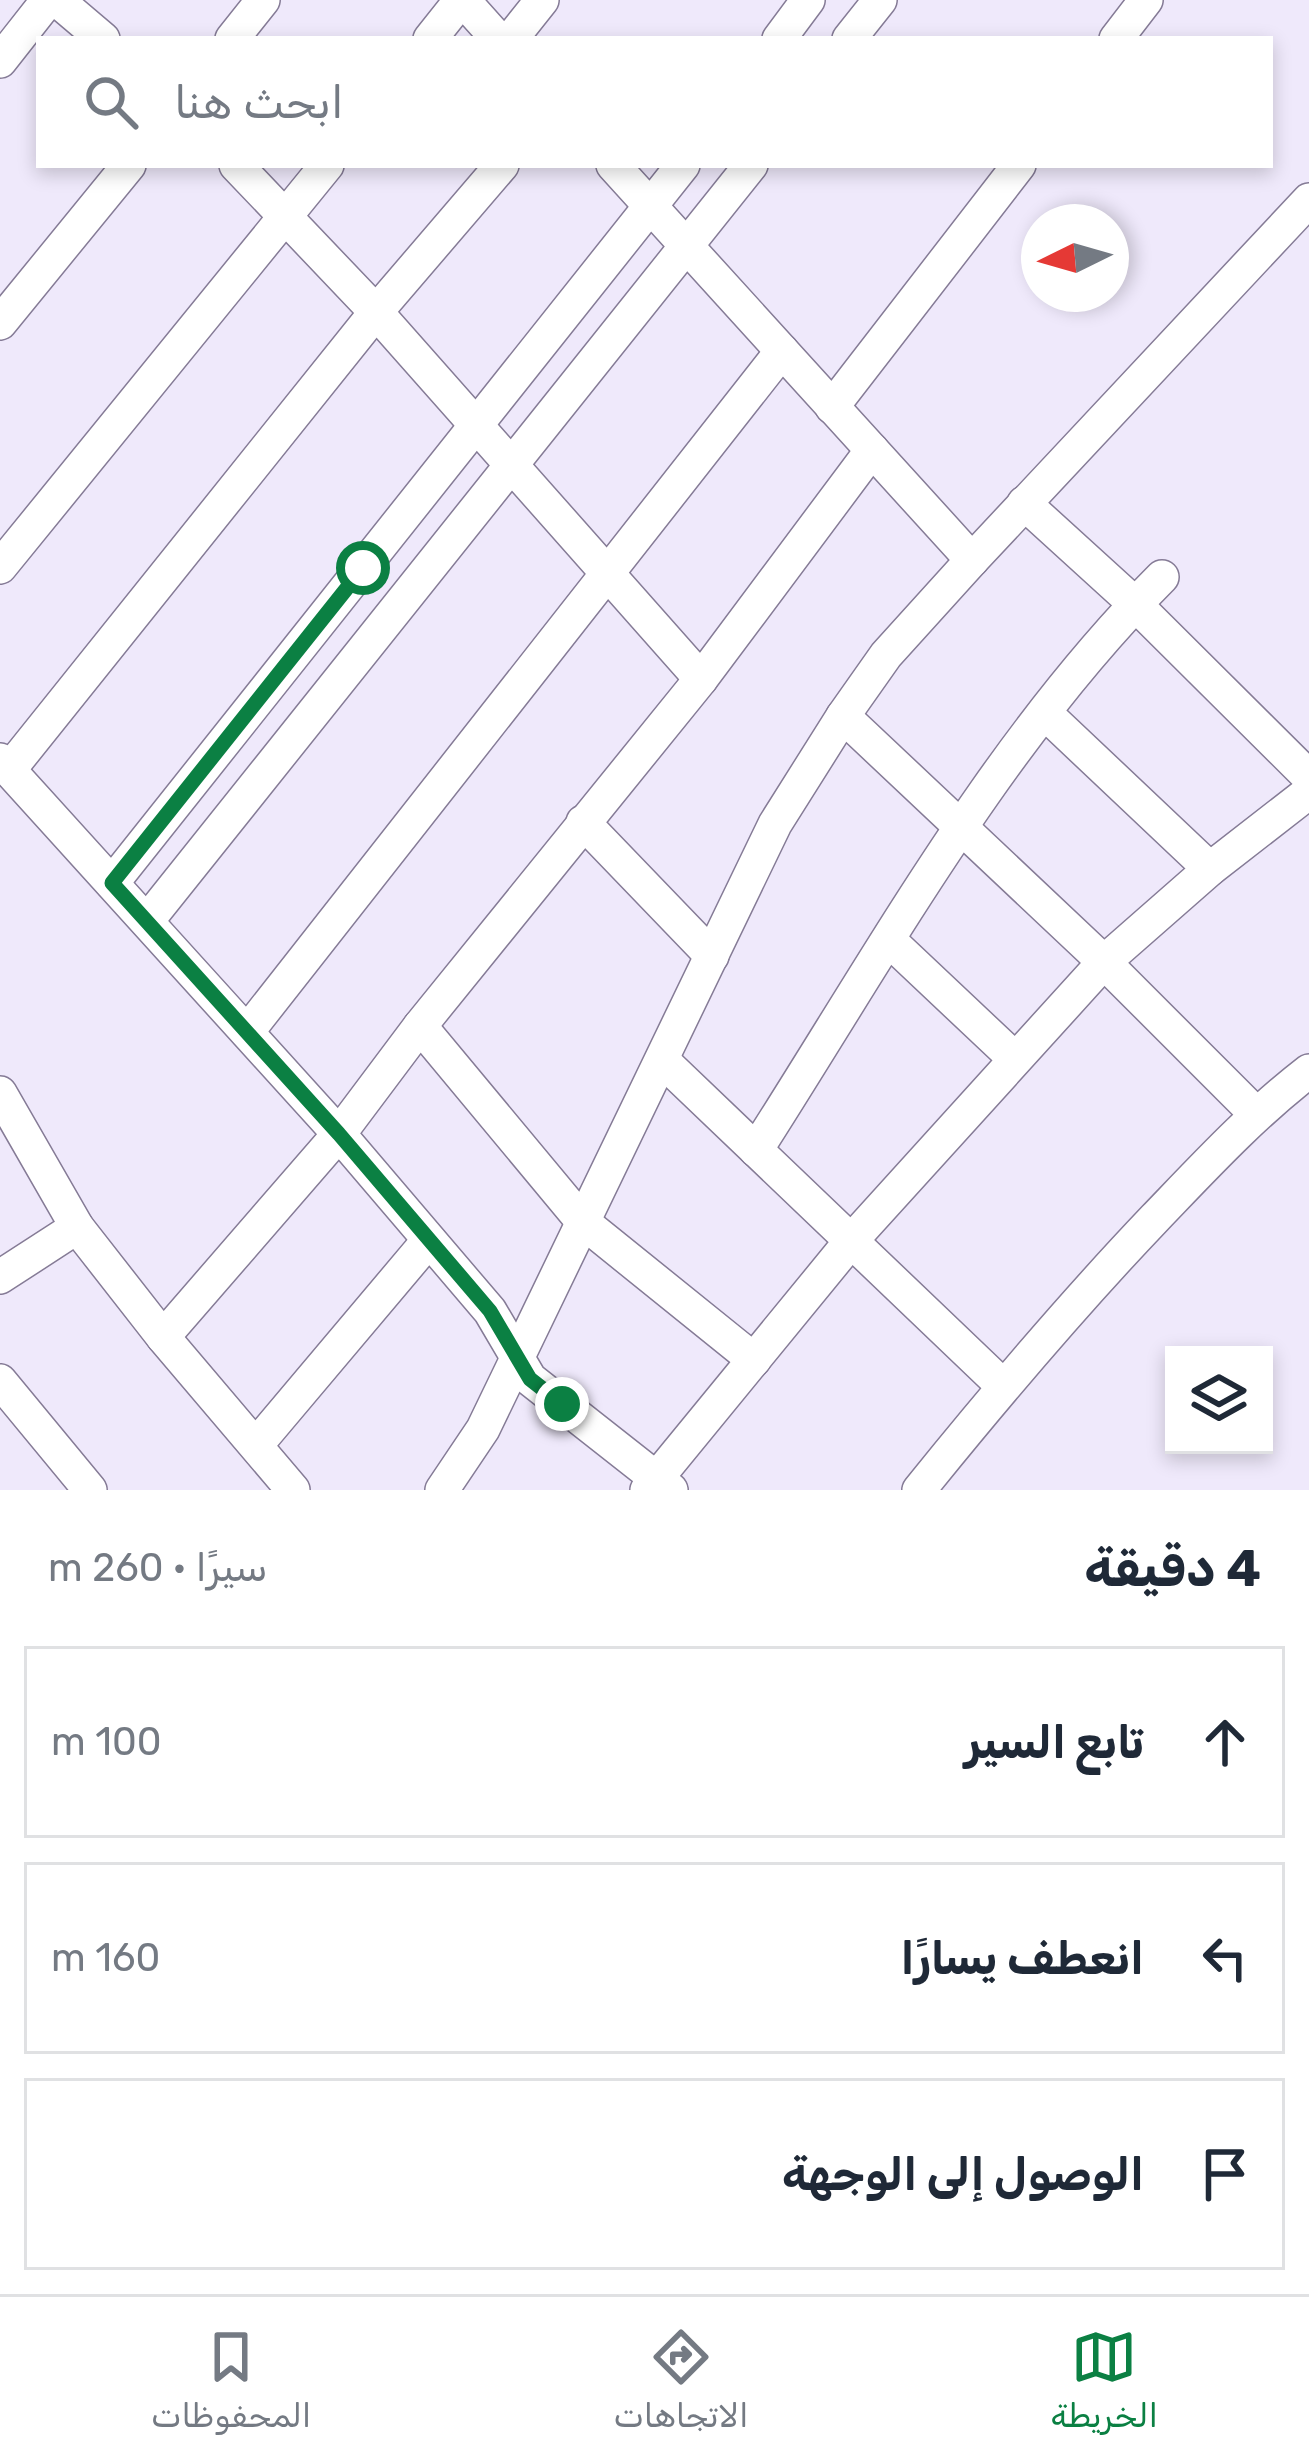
<!DOCTYPE html>
<html lang="ar">
<head>
<meta charset="utf-8">
<style>
  :root { --surface:#fff; --page:#f2f2f3; --text:#1f2937; --muted:#747a83; --line:#e0e1e3; --accent:#0b8043 }
  body { margin:0; font-family:Rubik,"Noto Naskh Arabic",sans-serif; background:var(--page); color:var(--text); direction:rtl }
  .controls { position:absolute; right:36px; bottom:36px; display:grid; overflow:hidden; border-radius:0px; box-shadow:0 6px 18px #0003 }
  .controls button { width:108px; height:108px; display:grid; place-items:center; padding:0; border:0; border-bottom:3px solid var(--line); background:var(--surface); color:var(--text); font:60px sans-serif }
  .compass { position:absolute; left:1021px; top:204px; width:108px; height:108px; border-radius:50%; background:var(--surface); box-shadow:0 6px 18px #0003; rotate:265deg }
  .stop { position:absolute; width:36px; height:36px; margin:-27px; border:9px solid #0b8043; border-radius:50%; background:#fff }
  .stop.end { background:#0b8043; border-color:#fff; box-shadow:0 3px 12px #0008 }
  .list { margin:0; padding:0; list-style:none }
  h2 { display:flex; justify-content:space-between; align-items:center; height:156px; margin:0; padding:0 48px; font-size:51px }
  h2 small { font-size:39px; font-weight:400; color:var(--muted) }
  .list li { display:grid; grid-template-columns:78px 1fr auto; gap:36px; align-items:center; box-sizing:border-box; height:192px; margin:0 24px 24px; padding:0 24px; border:3px solid var(--line); border-radius:0px }
  .list b { display:block; font-size:45px; white-space:nowrap }
  .list em { font-size:39px; font-style:normal; color:var(--muted) }
  .icon { flex:none; width:66px; height:66px; fill:none; stroke:currentColor; stroke-width:2; stroke-linecap:round; stroke-linejoin:round }
  .map { position:relative; flex:none; width:1309px; height:1490px; overflow:hidden; direction:ltr }
  .search { position:absolute; background:var(--surface); box-shadow:0 6px 18px #0003; left:36px; right:36px; top:36px; height:132px; display:flex; align-items:center; gap:30px; box-sizing:border-box; padding:0 42px; border-radius:0px; color:var(--muted); font-size:45px }
  .sheet { height:804px; background:var(--surface) }
  nav { display:flex; justify-content:space-around; align-items:center; box-sizing:border-box; height:168px; border-top:3px solid var(--line); background:var(--surface); font-size:33px; color:var(--muted) }
  nav a { display:grid; justify-items:center; gap:6px }
  nav .on { color:var(--accent) }
  .map>svg:first-child { display:block }
  .lines { fill:none; stroke-linecap:round; stroke-linejoin:round }
  .minor-casing { stroke:#857b96; stroke-width:36 }
  .minor { stroke:#fff; stroke-width:33 }
  .route { stroke:#0b8043; stroke-width:15 }
</style>
</head>
<body>
<div class="map">
<svg width="1309" height="1490" viewBox="0 0 1309 1490">
  <rect width="100%" height="100%" fill="#efe9fb"/>
  <g class="lines">
    <g class="minor-casing">
      <g id="minor">
        <path d="M57,0l46,39"/>
        <path d="M463,0l35,39"/>
        <path d="M232,39l31,-39"/>
        <path d="M430,39l31,-39"/>
        <path d="M511,39l31,-39"/>
        <path d="M779,39l29,-39"/>
        <path d="M849,39l31,-39"/>
        <path d="M1116,39l30,-39"/>
        <path d="M0,61l48,-61"/>
        <path d="M236,165l140,147 325,367"/>
        <path d="M613,165l359,395"/>
        <path d="M0,323l129,-158"/>
        <path d="M832,407l187,-242"/>
        <path d="M1024,503l111,101 174,173"/>
        <path d="M0,567l327,-402"/>
        <path d="M1045,713l165,156"/>
        <path d="M843,716l261,246 151,151"/>
        <path d="M0,760l339,374 151,177 40,68 141,111"/>
        <path d="M9,770l367,-458 126,-147"/>
        <path d="M583,822l129,134"/>
        <path d="M112,883l571,-718"/>
        <path d="M147,921l604,-756"/>
        <path d="M890,941l124,117"/>
        <path d="M420,1026l163,196 171,138"/>
        <path d="M247,1032l535,-681"/>
        <path d="M662,1060l341,326"/>
        <path d="M0,1093l77,134 86,110 130,153"/>
        <path d="M756,1150c125,-195 241,-408 406,-573"/>
        <path d="M0,1277l77,-50"/>
        <path d="M163,1337l176,-203 81,-108 281,-347 171,-229"/>
        <path d="M0,1381l90,109"/>
        <path d="M257,1444l172,-204"/>
        <path d="M442,1490l41,-61 292,-605 68,-108 43,-61 86,-95 337,-360"/>
        <path d="M647,1490l204,-249 253,-279 106,-93 99,-77"/>
        <path d="M919,1490c76,-94 153,-185 236,-272 50,-52 97,-103 154,-147"/>
      </g>
    </g>
    <use href="#minor" class="minor"/>
  </g>
  <g class="lines">
    <path class="route" d="M363,568l-251,315 227,251 151,177 40,68 32,25"/>
  </g>
</svg>
<div class="controls">
<button><svg class="icon" aria-label="layers" viewBox="0 0 24 24"><path d="M12 4l9 5-9 5-9-5zM3 14l9 5 9-5"/></svg></button>
</div>
<svg class="compass" viewBox="-18 -18 36 36"><path d="M0-13l5 13h-10z" fill="#e53935"/><path d="M0 13l5-13h-10z" fill="#747a83"/></svg>
<div class="stop" style="left:363px;top:568px"></div>
<div class="stop end" style="left:562px;top:1404px"></div>
<div class="search"><svg class="icon" aria-label="search" viewBox="0 0 24 24"><circle cx="10" cy="10" r="6"/><path d="M15 15l6 6"/></svg>ابحث هنا</div>
</div>
<section class="sheet">
<h2>4 دقيقة<small>سيرًا · 260 m</small></h2>
<ul class="list">
<li><svg class="icon" aria-label="ahead" viewBox="0 0 24 24"><path d="M12 20V5M6 11l6-6 6 6"/></svg><div><b>تابع السير</b></div><em>100 m</em></li>
<li><svg class="icon" aria-label="left" viewBox="0 0 24 24"><path d="M17 20v-9H6M10 6l-5 5 5 5"/></svg><div><b>انعطف يسارًا</b></div><em>160 m</em></li>
<li><svg class="icon" aria-label="arrive" viewBox="0 0 24 24"><path d="M6 21V4h12l-3 4 3 4H6"/></svg><div><b>الوصول إلى الوجهة</b></div></li>
</ul>
</section>
<nav>
<a class="on"><svg class="icon" aria-label="map" viewBox="0 0 24 24"><path d="M3 6l6-2 6 2 6-2v14l-6 2-6-2-6 2zM9 4v14M15 6v14"/></svg>الخريطة</a>
<a><svg class="icon" aria-label="directions" viewBox="0 0 24 24"><path d="M12 3l9 9-9 9-9-9zM9 14v-3h6M13 9l2 2-2 2"/></svg>الاتجاهات</a>
<a><svg class="icon" aria-label="saved" viewBox="0 0 24 24"><path d="M7 4h10v16l-5-4-5 4z"/></svg>المحفوظات</a>
</nav>
</body>
</html>
